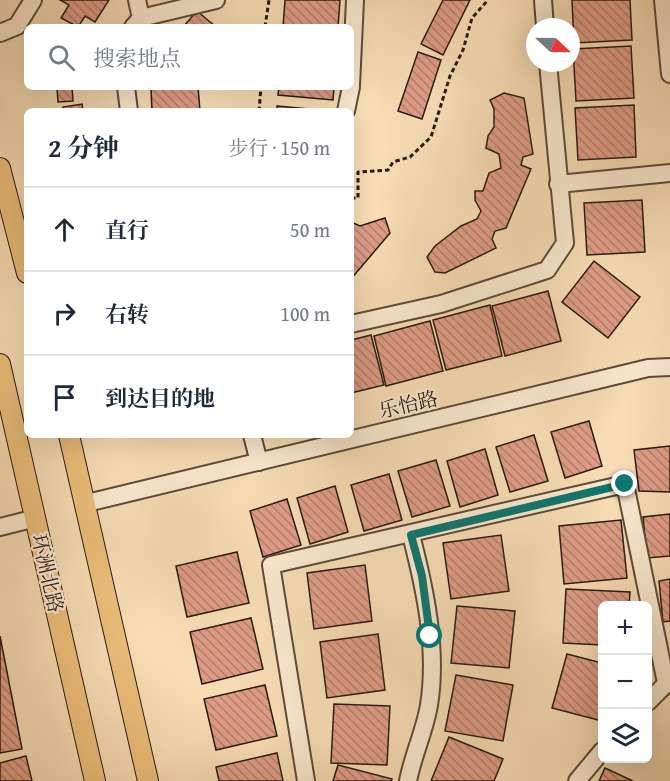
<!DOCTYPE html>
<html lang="zh">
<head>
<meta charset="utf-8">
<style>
  :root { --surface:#fff; --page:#f2f2f3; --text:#1f2937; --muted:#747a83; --line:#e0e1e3 }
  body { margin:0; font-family:"Gentium Book Plus","Noto Serif SC",serif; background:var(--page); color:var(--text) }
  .controls { position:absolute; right:18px; bottom:18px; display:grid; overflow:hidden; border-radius:9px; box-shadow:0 6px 24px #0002 }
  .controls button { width:54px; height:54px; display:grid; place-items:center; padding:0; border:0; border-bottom:2px solid var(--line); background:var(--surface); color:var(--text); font:30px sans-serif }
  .compass { position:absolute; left:526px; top:18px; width:54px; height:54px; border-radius:50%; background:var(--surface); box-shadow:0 6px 24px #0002; rotate:112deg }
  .stop { position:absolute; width:18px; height:18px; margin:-14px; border:4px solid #0f766e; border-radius:50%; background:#fff }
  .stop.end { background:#0f766e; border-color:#fff; box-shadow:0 2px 6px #0008 }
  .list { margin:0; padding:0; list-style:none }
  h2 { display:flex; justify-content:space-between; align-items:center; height:78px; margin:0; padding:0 24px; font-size:26px }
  h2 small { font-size:20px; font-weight:400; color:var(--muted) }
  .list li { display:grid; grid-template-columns:39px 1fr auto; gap:18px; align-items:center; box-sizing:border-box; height:84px; padding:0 24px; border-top:2px solid var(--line) }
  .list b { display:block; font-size:22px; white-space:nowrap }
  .list em { font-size:20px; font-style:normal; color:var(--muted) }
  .icon { flex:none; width:33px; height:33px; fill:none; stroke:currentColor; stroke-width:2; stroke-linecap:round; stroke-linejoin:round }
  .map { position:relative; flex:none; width:670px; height:781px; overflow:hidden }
  .search { position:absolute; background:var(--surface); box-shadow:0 6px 24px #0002; left:24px; top:24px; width:330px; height:66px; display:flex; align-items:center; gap:15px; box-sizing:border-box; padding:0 21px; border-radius:9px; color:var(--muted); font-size:22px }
  .panel { position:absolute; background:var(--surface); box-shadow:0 6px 24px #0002; left:24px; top:108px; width:330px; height:330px; border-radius:9px }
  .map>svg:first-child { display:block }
  .building { fill:url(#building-back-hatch); stroke:#281b13; stroke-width:1.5 }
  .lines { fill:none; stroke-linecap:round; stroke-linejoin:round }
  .minor-casing { stroke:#5c4b3b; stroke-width:20 }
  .major-casing { stroke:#281b13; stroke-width:22 }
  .path { stroke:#281b13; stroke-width:3; stroke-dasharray:4.5 3; stroke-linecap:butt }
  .minor { stroke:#fae8ce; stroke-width:16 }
  .major { stroke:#ecbe7a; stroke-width:20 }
  .route { stroke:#0f766e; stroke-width:8 }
  .labels { text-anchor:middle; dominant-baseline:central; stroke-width:4.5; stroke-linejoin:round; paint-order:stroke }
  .street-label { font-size:20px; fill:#281b13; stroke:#fae8ce }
</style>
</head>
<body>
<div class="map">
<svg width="670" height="781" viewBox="0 0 670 781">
  <defs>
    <pattern id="building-back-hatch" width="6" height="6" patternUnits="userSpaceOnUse" patternTransform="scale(1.5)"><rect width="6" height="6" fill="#df9c86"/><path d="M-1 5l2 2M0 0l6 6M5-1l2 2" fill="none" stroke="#b57e6c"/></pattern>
  </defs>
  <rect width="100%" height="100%" fill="#f7dcb4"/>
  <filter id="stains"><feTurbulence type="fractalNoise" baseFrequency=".00333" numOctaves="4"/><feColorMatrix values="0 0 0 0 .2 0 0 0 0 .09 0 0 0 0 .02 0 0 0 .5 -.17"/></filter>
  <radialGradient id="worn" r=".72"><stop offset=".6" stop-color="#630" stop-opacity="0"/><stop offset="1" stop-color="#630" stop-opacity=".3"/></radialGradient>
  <g class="building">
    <path d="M60,0h49l-14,22 -10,-6 -7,11 -17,-9 8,-13z"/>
    <path d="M285,0h55l-2,27h-55z"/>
    <path d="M443,0h27l-27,55 -22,-11z"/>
    <path d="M572,0h58l2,40 -58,3z"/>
    <path d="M197,11l19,16h-33z"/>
    <path d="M631,46l3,52 -58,3 -3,-52z"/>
    <path d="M418,52l23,8 -19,59 -24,-8z"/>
    <path d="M45,87h27l1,14 -15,1 -1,-14z"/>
    <path d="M198,87l2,24h-48l-1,-22z"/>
    <path d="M279,87h55l-1,13 -55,-5z"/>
    <path d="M504,93l20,5 9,56 -10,3 -2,8 10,4 -25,59 -11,3 -3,8 4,9 -51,25 -10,-1 -8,-15 8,-11 26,-20 16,-7 4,-8 -6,-11v-9h8l6,-18 12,-5 -2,-14 -13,-6 2,-12 6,-9v-18l-4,-9z"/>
    <path d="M82,104l1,7h-19l-1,-4z"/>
    <path d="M634,105l2,52 -58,3 -3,-52z"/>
    <path d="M277,106l54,5h-54z"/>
    <path d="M642,200l3,52 -58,3 -3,-52z"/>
    <path d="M385,218l5,15 -39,46v-57l9,4z"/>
    <path d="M594,261l46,36 -32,41 -46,-36z"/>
    <path d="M548,291l13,50 -56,15 -13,-50z"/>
    <path d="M490,305l12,51 -56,14 -13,-50z"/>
    <path d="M430,321l13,50 -57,15 -12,-50z"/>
    <path d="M371,335l13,50 -33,8v-53z"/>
    <path d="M589,421l13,45 -37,12 -14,-46z"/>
    <path d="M534,435l14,46 -38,11 -14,-45z"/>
    <path d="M670,446v46l-31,-1 -5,-41z"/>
    <path d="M485,449l13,46 -38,12 -13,-46z"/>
    <path d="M436,460l14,46 -38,11 -14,-46z"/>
    <path d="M389,474l13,46 -38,11 -13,-46z"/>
    <path d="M335,486l13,46 -38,12 -13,-46z"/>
    <path d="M287,499l14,46 -38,12 -13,-46z"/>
    <path d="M670,514v42l-23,2 -4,-41z"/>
    <path d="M621,520l6,58 -63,6 -5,-58z"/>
    <path d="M501,535l8,56 -58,8 -8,-56z"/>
    <path d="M237,552l12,51 -62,14 -11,-51z"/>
    <path d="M365,565l7,56 -58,8 -7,-56z"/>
    <path d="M670,579v42l-7,1 -4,-41z"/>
    <path d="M566,589l64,3 -1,14h-27v39l-39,-2z"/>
    <path d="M457,606l58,5 -6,57 -58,-5z"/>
    <path d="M251,618l12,51 -61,15 -12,-52z"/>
    <path d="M378,634l7,56 -58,8 -7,-56z"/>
    <path d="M0,636l22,113 -22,4z"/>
    <path d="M567,654l35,9v58l-50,-13z"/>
    <path d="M456,675l57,10 -10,56 -58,-10z"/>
    <path d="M265,685l12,51 -61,14 -12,-51z"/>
    <path d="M334,704l56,2 -3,59 -56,-2z"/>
    <path d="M449,737l54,22 -9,22h-63z"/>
    <path d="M277,753l6,28h-64l-3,-14z"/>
    <path d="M26,756l6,25h-32v-18z"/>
    <path d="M338,765l54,14 -1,2h-58z"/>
    <path d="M605,768l28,13h-34z"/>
  </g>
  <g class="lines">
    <g class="minor-casing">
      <g id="minor">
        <path d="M137,0l4,18"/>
        <path d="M543,0l2,27"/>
        <path d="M663,0l7,74"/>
        <path d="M133,27l8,-9 75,-18"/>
        <path d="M0,33l17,-7 16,-26"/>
        <path d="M351,85l4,-85"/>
        <path d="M126,87l3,24"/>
        <path d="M346,111l5,-24"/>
        <path d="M558,184l112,-11"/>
        <path d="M351,324l90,-20 106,-34 18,-27 -17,-180"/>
        <path d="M252,435l7,27"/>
        <path d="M87,503l561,-135 22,-1"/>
        <path d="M0,527l36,-9"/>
        <path d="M648,702l22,-22"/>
        <path d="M306,781l-35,-216 354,-81 41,199"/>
        <path d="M408,781c5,-26 17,-51 21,-76 9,-56 -4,-116 -18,-170"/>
        <path d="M577,781l25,-30"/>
      </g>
    </g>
    <g class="major-casing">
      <g id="major">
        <path d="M0,168l27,105"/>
        <path d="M0,364l95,417"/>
        <path d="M69,435l79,346"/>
      </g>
    </g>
    <g class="path">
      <path d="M265,27l4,-27"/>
      <path d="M259,111l2,-24"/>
      <path d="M351,198h7v-26l30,-2 5,-8 17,-5 21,-20 19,-61 13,-26 9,-32 16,-18"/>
    </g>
    <use href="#minor" class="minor"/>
    <use href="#major" class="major"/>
  </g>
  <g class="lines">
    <path class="route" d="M430,636l-8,-60 -11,-41 214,-51"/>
  </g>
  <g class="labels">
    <g class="street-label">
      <text transform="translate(408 404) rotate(-13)">乐怡路</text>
      <text transform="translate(48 573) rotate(77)">环洲北路</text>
    </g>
  </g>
  <rect width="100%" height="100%" filter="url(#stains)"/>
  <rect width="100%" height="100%" fill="url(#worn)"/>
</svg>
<div class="controls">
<button>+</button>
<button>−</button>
<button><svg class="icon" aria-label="layers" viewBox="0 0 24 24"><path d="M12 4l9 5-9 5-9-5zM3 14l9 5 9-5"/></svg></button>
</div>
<svg class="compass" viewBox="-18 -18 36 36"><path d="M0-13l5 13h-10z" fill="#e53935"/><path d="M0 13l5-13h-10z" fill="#747a83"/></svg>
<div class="stop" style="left:430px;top:636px"></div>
<div class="stop end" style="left:625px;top:484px"></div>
<div class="search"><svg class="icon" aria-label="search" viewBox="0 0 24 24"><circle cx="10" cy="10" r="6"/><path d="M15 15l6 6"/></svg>搜索地点</div>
<section class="panel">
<h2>2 分钟<small>步行 · 150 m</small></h2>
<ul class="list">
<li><svg class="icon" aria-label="ahead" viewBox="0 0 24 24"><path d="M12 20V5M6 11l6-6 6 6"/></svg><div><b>直行</b></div><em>50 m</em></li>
<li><svg class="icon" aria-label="right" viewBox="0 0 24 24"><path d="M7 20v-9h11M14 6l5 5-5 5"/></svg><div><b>右转</b></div><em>100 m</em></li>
<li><svg class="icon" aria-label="arrive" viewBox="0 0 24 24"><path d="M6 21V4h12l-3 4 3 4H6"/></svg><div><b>到达目的地</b></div></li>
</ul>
</section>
</div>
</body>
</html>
